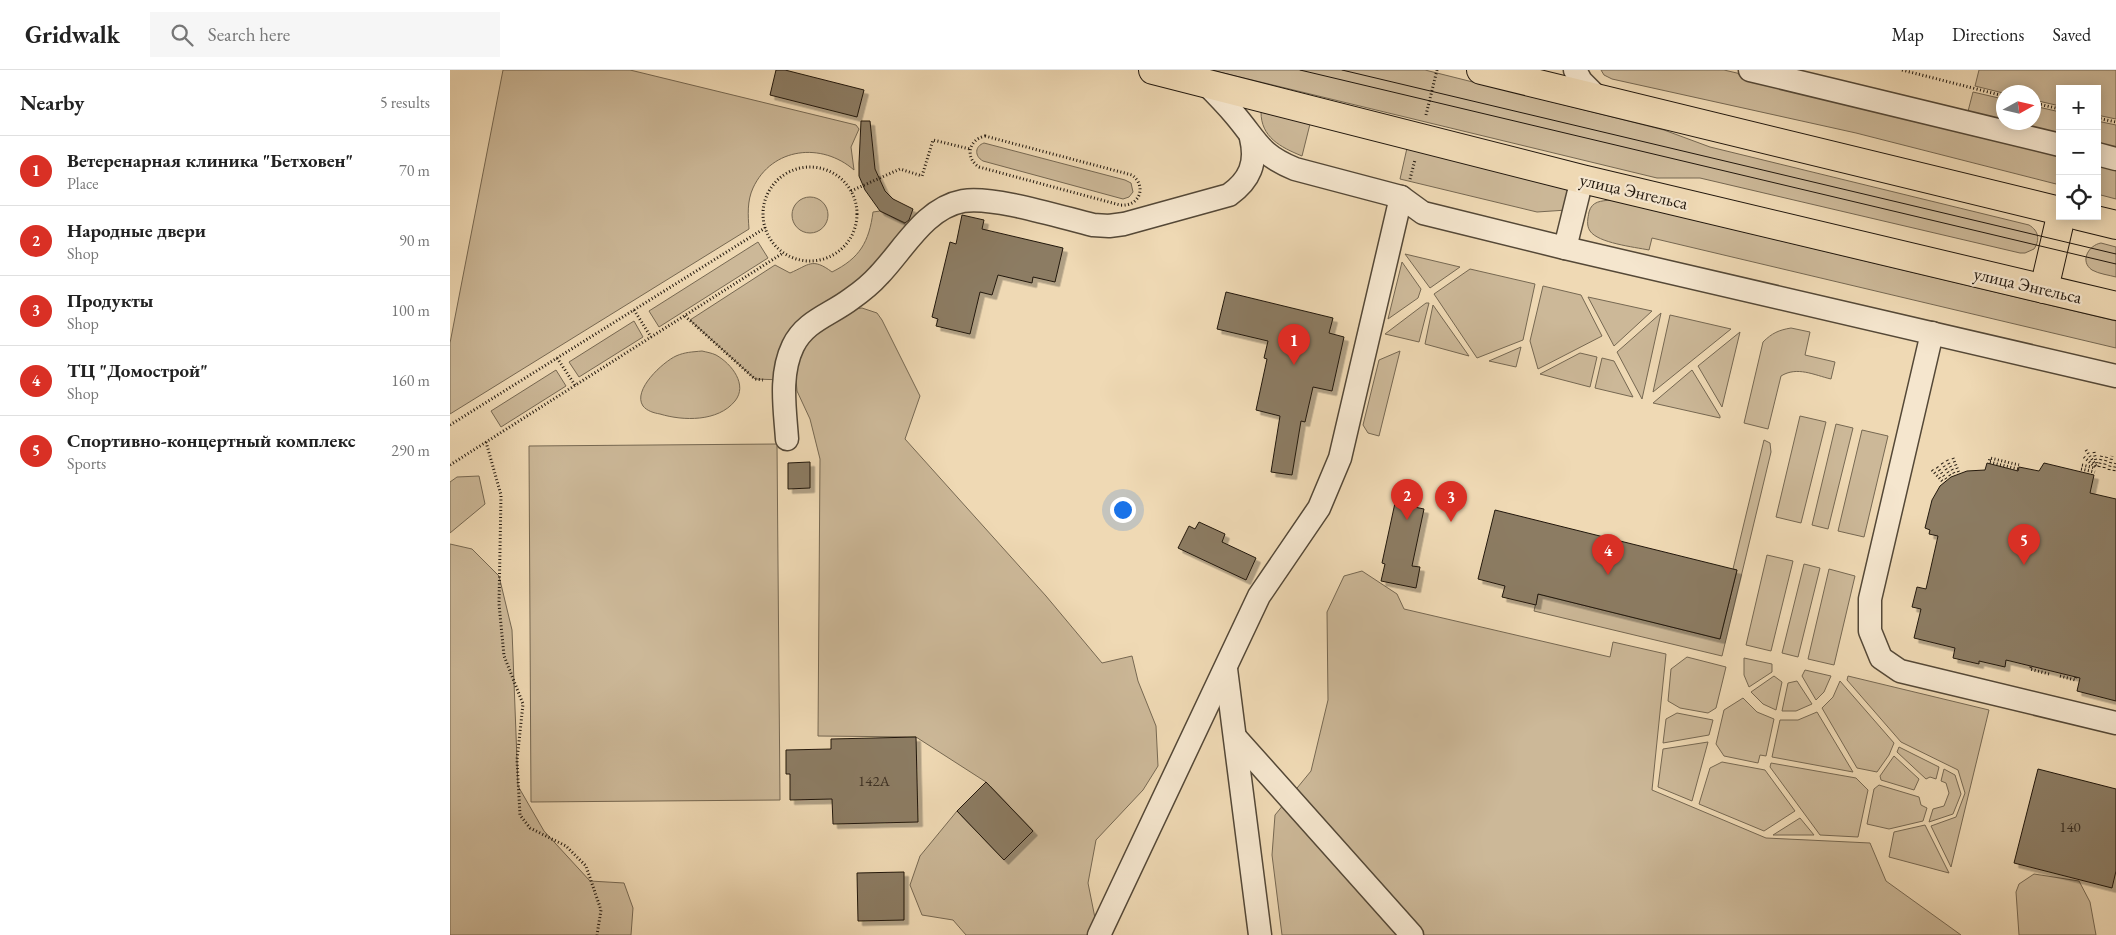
<!DOCTYPE html>
<html lang="en">
<head>
<meta charset="utf-8">
<style>
  :root { --surface:#fff; --page:#f6f6f6; --text:#222; --muted:#767676; --line:#e0e0e0; --accent:#d93025 }
  body { margin:0; font-family:"EB Garamond",serif; background:var(--page); color:var(--text) }
  .controls { position:absolute; right:15px; top:15px; display:grid; overflow:hidden; border-radius:0px; box-shadow:0 2px 12px #0003 }
  .controls button { width:45px; height:45px; display:grid; place-items:center; padding:0; border:0; border-bottom:1px solid var(--line); background:var(--surface); color:var(--text); font:25px sans-serif }
  .compass { position:absolute; left:1546px; top:15px; width:45px; height:45px; border-radius:50%; background:var(--surface); box-shadow:0 2px 12px #0003; rotate:82deg }
  .you { position:absolute; left:672px; top:439px; width:18px; height:18px; margin:-12px; border:4px solid #fff; border-radius:50%; background:#1a73e8; box-shadow:0 0 0 8px #1a73e833 }
  .badge { display:grid; place-items:center; width:32px; height:32px; border-radius:50%; background:var(--accent); color:#fff; font-size:16px; font-weight:700 }
  .pin { position:absolute; translate:-50% -41px; filter:drop-shadow(0 1px 2px #0008) }
  .pin::after { content:''; position:absolute; top:26px; width:18px; height:15px; background:inherit; clip-path:polygon(0 0,100% 0,50% 100%) }
  .list { margin:0; padding:0; list-style:none }
  h2 { display:flex; justify-content:space-between; align-items:center; height:65px; margin:0; padding:0 20px; font-size:21px }
  h2 small { font-size:16px; font-weight:400; color:var(--muted) }
  .list li { display:grid; grid-template-columns:32px 1fr auto; gap:15px; align-items:center; box-sizing:border-box; height:70px; padding:0 20px; border-top:1px solid var(--line) }
  .list b { display:block; font-size:19px; white-space:nowrap }
  .list p { margin:0; font-size:16px; white-space:nowrap; color:var(--muted) }
  .list em { font-size:16px; font-style:normal; color:var(--muted) }
  .icon { flex:none; width:28px; height:28px; fill:none; stroke:currentColor; stroke-width:2; stroke-linecap:round; stroke-linejoin:round }
  .map { position:relative; flex:none; width:1666px; height:865px; overflow:hidden }
  header { display:flex; align-items:center; gap:30px; box-sizing:border-box; height:70px; padding:0 25px; background:var(--surface); border-bottom:1px solid var(--line) }
  header strong { font-size:24px }
  nav { display:flex; gap:28px; margin-inline-start:auto; font-size:18px }
  .search { width:350px; height:45px; background:var(--page); display:flex; align-items:center; gap:12px; box-sizing:border-box; padding:0 18px; border-radius:0px; color:var(--muted); font-size:19px }
  main { display:flex }
  aside { flex:1; background:var(--surface) }
  .map>svg:first-child { display:block }
  .green { fill:#ccb898; stroke:#766852 }
  .building { fill:#8c7c64; stroke:#21170d; filter:url(#shadow) }
  .lines { fill:none; stroke-linecap:round; stroke-linejoin:round }
  .minor-casing { stroke:#544837; stroke-width:25 }
  .major-casing { stroke:#21170d; stroke-width:30 }
  .path { stroke:#21170d; stroke-width:3; stroke-dasharray:1 2.5; stroke-linecap:butt }
  .minor { stroke:#f5e6ce; stroke-width:22 }
  .major { stroke:#efd9b4; stroke-width:28 }
  .tram { stroke:#21170d; stroke-width:1 }
  .labels { text-anchor:middle; dominant-baseline:central; stroke-width:4.5; stroke-linejoin:round; paint-order:stroke }
  .number-label { font-size:15px; fill:#3c3023 }
  .street-label { font-size:18px; fill:#21170d; stroke:#f5e6ce }
</style>
</head>
<body>
<header>
<strong>Gridwalk</strong>
<div class="search"><svg class="icon" aria-label="search" viewBox="0 0 24 24"><circle cx="10" cy="10" r="6"/><path d="M15 15l6 6"/></svg>Search here</div>
<nav><a>Map</a><a>Directions</a><a>Saved</a></nav>
</header>
<main>
<aside>
<h2>Nearby<small>5 results</small></h2>
<ul class="list">
<li><span class="badge">1</span><div><b>Ветеренарная клиника &quot;Бетховен&quot;</b><p>Place</p></div><em>70 m</em></li>
<li><span class="badge">2</span><div><b>Народные двери</b><p>Shop</p></div><em>90 m</em></li>
<li><span class="badge">3</span><div><b>Продукты</b><p>Shop</p></div><em>100 m</em></li>
<li><span class="badge">4</span><div><b>ТЦ &quot;Домострой&quot;</b><p>Shop</p></div><em>160 m</em></li>
<li><span class="badge">5</span><div><b>Спортивно-концертный комплекс</b><p>Sports</p></div><em>290 m</em></li>
</ul>
</aside>
<div class="map">
<svg width="1666" height="865" viewBox="0 0 1666 865">
  <defs>
    <filter id="shadow"><feDropShadow dx="4.5" dy="4.5" stdDeviation="0" flood-color="#0004"/></filter>
  </defs>
  <rect width="100%" height="100%" fill="#efd9b4"/>
  <filter id="stains"><feTurbulence type="fractalNoise" baseFrequency=".004" numOctaves="4"/><feColorMatrix values="0 0 0 0 .2 0 0 0 0 .09 0 0 0 0 .02 0 0 0 .5 -.17"/></filter>
  <radialGradient id="worn" r=".72"><stop offset=".6" stop-color="#630" stop-opacity="0"/><stop offset="1" stop-color="#630" stop-opacity=".3"/></radialGradient>
  <g class="green">
    <path d="M53,0h127l226,55 3,4 -8,18 3,23c-32,-28 -82,-23 -101,18 -6,13 -5,27 -4,41l-299,185v-71z"/>
    <path d="M761,0h214l239,60 46,17 319,78c10,6 11,15 5,24l-9,4h-5l-320,-75h-43z"/>
    <path d="M1151,0h123l336,79v36l-204,-52 -244,-54 -8,-4z"/>
    <path d="M1529,0h137v49l-19,-4v-26h-37v17l-26,-6v-8l-31,1 -28,-7z"/>
    <path d="M1523,22l30,7 1,23h30v-16l26,6v29l-94,-22z"/>
    <path d="M811,42l49,12 -8,32c-22,-9 -41,-19 -41,-44z"/>
    <path d="M1647,51l19,4v29l-19,-4z"/>
    <path d="M534,73l141,37 6,3 2,9 -4,5 -6,2 -140,-38c-9,-5 -8,-15 1,-18z"/>
    <path d="M957,78l163,40 -3,22 -30,2 -137,-33z"/>
    <path d="M1647,88l19,4v37l-19,-5z"/>
    <circle cx="360" cy="145" r="18"/>
    <path d="M1161,130l505,121v27l-464,-110 -3,12c-15,-3 -51,-7 -59,-19 -4,-6 -2,-13 -1,-19 3,-11 12,-11 22,-12z"/>
    <path d="M430,141l27,14 3,12 -92,81 -35,62 -28,-1 -65,-59 85,-55 15,8c19,-8 22,-16 42,-1 28,-14 37,-30 41,-60z"/>
    <path d="M308,172l10,16 -109,69 -10,-16z"/>
    <path d="M1651,173l15,4v30c-7,-2 -17,-3 -24,-7 -13,-9 -3,-25 9,-27z"/>
    <path d="M955,184l55,13 -30,21z"/>
    <path d="M952,192l19,27 -3,9 -30,21z"/>
    <path d="M1020,199l65,15 -12,56 -46,18 -43,-64z"/>
    <path d="M1093,216l38,9 21,41 -64,33 -8,-28z"/>
    <path d="M1138,227l64,14 -38,35z"/>
    <path d="M976,233h3l-10,39 -34,-8z"/>
    <path d="M983,235l36,51 -44,-12z"/>
    <path d="M412,238l15,5 5,7 38,76 -15,43 141,157 56,67 30,-7 6,25 18,45 2,40 -15,24 -47,50 -8,43 8,40 -4,12h-126l-13,-15 -31,-5 -12,-30 10,-29 37,-45 47,49 29,-29 -47,-49 -70,-45 -98,-1 2,-277 -10,-40 -13,-28 -2,-23 6,-22 16,-17 37,-20z"/>
    <path d="M1211,243l-19,86 -25,-47z"/>
    <path d="M1220,245l61,14 -78,63z"/>
    <path d="M184,251l9,16 -64,40 -10,-15z"/>
    <path d="M1341,258l19,4 -5,23 30,7 -4,17c-17,-4 -34,-13 -50,-3l-13,53 -24,-6 19,-81c9,-9 16,-12 28,-14z"/>
    <path d="M1290,262l-18,75 -24,-41z"/>
    <path d="M1071,277l-5,20 -27,-6z"/>
    <path d="M252,281c4,1 10,2 14,4 16,9 32,30 19,46 -17,21 -52,20 -75,13 -6,-1 -13,-3 -17,-8 -11,-16 20,-44 33,-50 9,-4 16,-4 26,-5z"/>
    <path d="M950,281l-21,85 -11,-3 -5,-8 16,-65z"/>
    <path d="M1130,283l17,4 -7,30 -50,-13z"/>
    <path d="M1152,288l12,3 19,36 -38,-9z"/>
    <path d="M106,300l10,16 -65,41 -10,-16z"/>
    <path d="M1242,300l28,46v2l-67,-15z"/>
    <path d="M1350,346l26,6 -25,101 -25,-6z"/>
    <path d="M1386,354l17,4 -25,101 -16,-4z"/>
    <path d="M1412,360l26,6 -24,101 -26,-6z"/>
    <path d="M1314,370l6,3 1,9 -49,204 -188,-45 4,-17 182,45 17,-69 -4,-1z"/>
    <path d="M327,374l3,356 -249,2 -2,-356z"/>
    <path d="M29,406l6,28 -35,29v-51l7,-5z"/>
    <path d="M0,474l22,5 27,27 13,54 6,156 26,45 46,50 34,2 9,25 -2,27h-181z"/>
    <path d="M1317,485l26,6 -22,90 -25,-6z"/>
    <path d="M1354,494l16,4 -22,89 -16,-4z"/>
    <path d="M1379,499l26,7 -21,89 -26,-6z"/>
    <path d="M912,501l35,23 7,15 206,48 3,-15 53,12 -14,136 114,48 104,5 16,38 75,54h-679l-10,-80 3,-40 36,-44 17,-71 -1,-88 17,-36z"/>
    <path d="M1237,587l39,10 -10,41 -8,5 -28,-5 -12,-7 3,-32z"/>
    <path d="M1294,588l28,6v8l-23,15 -5,-12z"/>
    <path d="M1355,600l26,6 -7,16 -8,8 -14,-24z"/>
    <path d="M1324,606l8,6 -6,28 -13,-6 -12,-12z"/>
    <path d="M1398,606l141,34 -38,157 -20,-41 25,-9 9,-24 -7,-23 -57,-28 -54,-62z"/>
    <path d="M1347,611l15,23 -16,7h-14l6,-28z"/>
    <path d="M1390,611l54,62 -5,12 -12,17 -20,-4 -35,-60 11,-11z"/>
    <path d="M1293,628l14,14 17,7 -8,37 -6,-1 -2,8 -34,-7 -8,-12 8,-34z"/>
    <path d="M1367,642l36,60 -81,-15 8,-37h18z"/>
    <path d="M1227,643l36,7 -4,15 -46,8 3,-24z"/>
    <path d="M1258,672l-16,59 -34,-14 5,-38z"/>
    <path d="M1449,677l40,20 -3,12 -6,-2 -4,2 -29,-27z"/>
    <path d="M1444,686l25,23 -5,11 -33,-10 -1,-4z"/>
    <path d="M1272,692l43,8 30,41 -31,20 -65,-27 11,-36z"/>
    <path d="M1321,693l85,15 12,12 -10,47 -38,-2 -50,-68z"/>
    <path d="M1494,699l11,6 6,19 -8,20 -24,8 4,-13 11,-3 5,-13 -3,-10 -5,-2z"/>
    <path d="M1429,715l40,12 2,8 6,3 -4,13 -34,8 -22,-5 7,-35z"/>
    <path d="M1350,748l14,17h-41z"/>
    <path d="M1475,755l24,48 -60,-16 5,-25z"/>
    <path d="M1584,804l45,7 11,21 6,33h-77l-3,-43 3,-8z"/>
  </g>
  <g class="building">
    <path d="M326,0h9l79,20 -7,27 -87,-22z"/>
    <path d="M411,51h9l5,48 10,22 8,8 20,10 -4,11 -4,3 -25,-12 -15,-21 -6,-14v-13z"/>
    <path d="M512,145l22,5 -2,9 81,19 -8,34 -22,-5 -1,6 -34,-8 -6,20 -12,-3 -10,42 -34,-8 2,-7 -6,-2 18,-75 6,2z"/>
    <path d="M776,222l107,26 -4,15 15,4 -12,54 -19,-4 -8,35 -4,-1 -9,54 -21,-3 9,-56 -24,-6 11,-51 -3,-1 4,-17 -51,-12z"/>
    <path d="M360,392v26l-22,1v-26z"/>
    <path d="M1537,393l31,8 1,-4 20,4 5,-8 50,12 -4,18 26,6v202l-39,-10 3,-13 -74,-18 -1,7 -26,-6v3l-26,-6 2,-10 -41,-10 7,-29 -9,-2 5,-20 9,2 12,-53 -9,-2 1,-4 -5,-2 7,-28 8,-14 11,-9 16,-6 18,-1z"/>
    <path d="M945,433l29,6 -12,57 8,1 -4,21 -35,-7 4,-17 -3,-1z"/>
    <path d="M1045,440l242,60 -17,69 -182,-45 -2,11 -34,-8 3,-11 -27,-7z"/>
    <path d="M749,452l26,12 -3,8 34,16 -10,22 -68,-32 11,-22 6,3z"/>
    <path d="M466,667l2,85 -85,2 -1,-25 -42,1v-26h-4v-24l45,-1v-10z"/>
    <path d="M1588,699l78,20v82l-4,17 -98,-25z"/>
    <path d="M536,712l47,49 -29,29 -47,-49z"/>
    <path d="M454,802v48l-46,1 -1,-48z"/>
  </g>
  <g class="lines">
    <g class="minor-casing">
      <g id="minor">
        <path d="M1125,0l6,11 17,17"/>
        <path d="M1300,0l310,75"/>
        <path d="M755,13c10,10 20,20 30,32 23,27 24,39 60,54l106,28 22,16 142,35 17,-69"/>
        <path d="M1647,84l19,5"/>
        <path d="M1115,178l551,128"/>
        <path d="M1482,263l-62,266v32l11,27 19,13 216,52"/>
        <path d="M337,369c-2,-30 -8,-64 6,-93 12,-25 37,-31 58,-47 10,-7 20,-15 28,-24 25,-26 46,-67 84,-74 31,-5 97,16 130,24l16,1 15,-2 105,-29c21,-15 28,-32 22,-57"/>
        <path d="M776,599l34,266"/>
        <path d="M786,668l176,197"/>
        <path d="M649,865l160,-339 60,-88 21,-50 61,-261"/>
      </g>
    </g>
    <g class="major-casing">
      <g id="major">
        <path d="M703,0l429,109 534,127"/>
        <path d="M1031,0l579,141"/>
        <path d="M1629,146l37,9"/>
        <path d="M1594,219l17,-73"/>
      </g>
    </g>
    <g class="path">
      <path d="M1452,0l102,26"/>
      <path d="M1584,33l26,6"/>
      <path d="M976,45l11,-45"/>
      <path d="M1647,48l19,4"/>
      <path d="M535,66l147,39c15,11 8,32 -12,30l-141,-38c-14,-9 -11,-27 6,-31z"/>
      <circle cx="360" cy="144" r="47"/>
      <path d="M960,109l5,-19"/>
      <path d="M401,121l49,-22 22,7 11,-36 37,9"/>
      <path d="M184,240l17,27"/>
      <path d="M235,246l70,63 8,1"/>
      <path d="M107,288l18,27"/>
      <path d="M0,355l315,-197"/>
      <path d="M36,372l15,53 -2,109 5,52 19,48 -6,56 3,55 10,13 36,18 20,20 15,44 -4,25"/>
      <path d="M1636,380l10,16"/>
      <path d="M1644,382l3,14"/>
      <path d="M1634,387l11,10"/>
      <path d="M1503,388l6,15"/>
      <path d="M1497,390l8,15"/>
      <path d="M1492,393l9,14"/>
      <path d="M0,395l333,-212"/>
      <path d="M1632,395l13,3"/>
      <path d="M1487,397l10,13"/>
      <path d="M1649,397l3,-13"/>
      <path d="M1654,398l3,-13"/>
      <path d="M1568,399l-29,-7 1,-4 29,7"/>
      <path d="M1631,399l14,3"/>
      <path d="M1482,400l12,13"/>
      <path d="M1659,400l3,-14"/>
      <path d="M1664,401l2,-9"/>
      <path d="M1581,597l-1,2 19,5"/>
      <path d="M1610,606l15,4 1,-3"/>
    </g>
    <use href="#minor" class="minor"/>
    <use href="#major" class="major"/>
    <g class="tram">
      <path d="M850,0l816,194"/>
      <path d="M892,0l774,184"/>
    </g>
  </g>
  <g class="labels">
    <g class="number-label">
      <text x="424" y="710">142А</text>
      <text x="1620" y="756">140</text>
    </g>
    <g class="street-label">
      <text transform="translate(1184 121) rotate(13)">улица Энгельса</text>
      <text transform="translate(1578 215) rotate(13)">улица Энгельса</text>
    </g>
  </g>
  <rect width="100%" height="100%" filter="url(#stains)"/>
  <rect width="100%" height="100%" fill="url(#worn)"/>
</svg>
<div class="controls">
<button>+</button>
<button>−</button>
<button><svg class="icon" aria-label="locate" viewBox="0 0 24 24"><circle cx="12" cy="12" r="6"/><path d="M12 2v4M12 18v4M2 12h4M18 12h4"/></svg></button>
</div>
<svg class="compass" viewBox="-18 -18 36 36"><path d="M0-13l5 13h-10z" fill="#e53935"/><path d="M0 13l5-13h-10z" fill="#767676"/></svg>
<div class="you"></div>
<div class="pin badge" style="left:844px;top:295px">1</div>
<div class="pin badge" style="left:957px;top:450px">2</div>
<div class="pin badge" style="left:1001px;top:452px">3</div>
<div class="pin badge" style="left:1158px;top:505px">4</div>
<div class="pin badge" style="left:1574px;top:495px">5</div>
</div>
</main>
</body>
</html>
